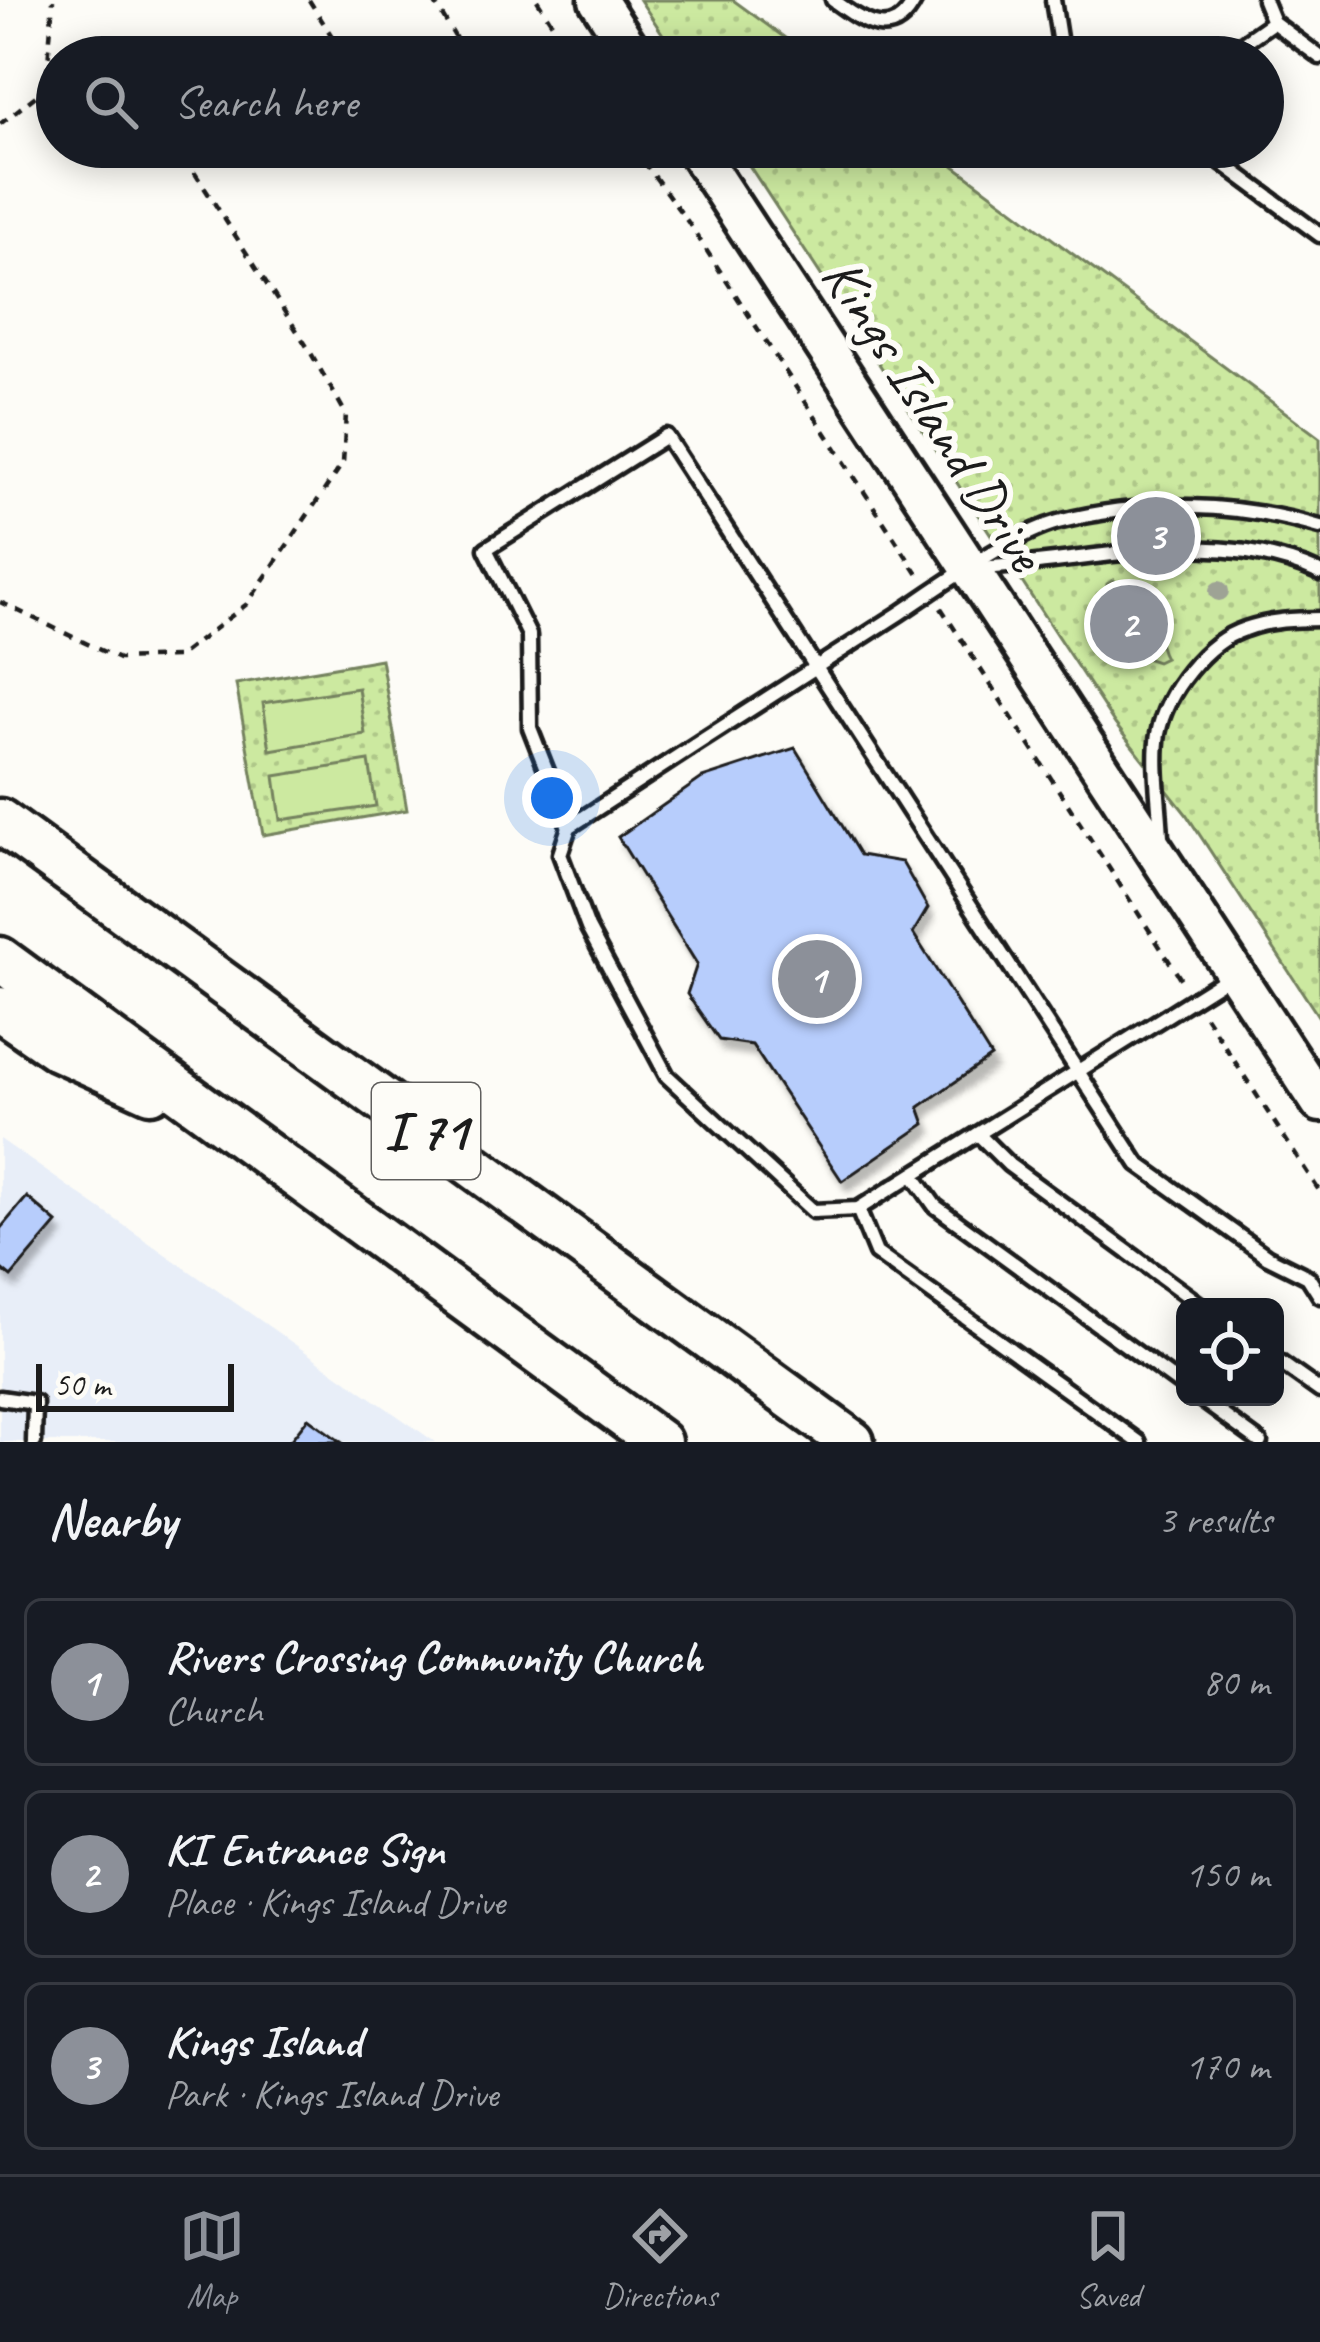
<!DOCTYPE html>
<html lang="en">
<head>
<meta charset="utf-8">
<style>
  :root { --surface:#171b24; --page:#242831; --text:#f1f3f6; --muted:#9ea1a6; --line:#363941; --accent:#8c9099 }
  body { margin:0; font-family:Caveat,sans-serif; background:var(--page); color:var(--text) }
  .controls { position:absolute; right:36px; bottom:36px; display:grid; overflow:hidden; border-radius:18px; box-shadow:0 6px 30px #0003 }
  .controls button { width:108px; height:108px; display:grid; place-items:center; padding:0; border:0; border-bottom:3px solid var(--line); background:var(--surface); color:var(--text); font:60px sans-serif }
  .scale { position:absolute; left:36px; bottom:30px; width:198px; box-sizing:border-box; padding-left:12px; border:6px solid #1c1c1c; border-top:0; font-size:33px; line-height:42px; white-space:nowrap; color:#1c1c1c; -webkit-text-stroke:9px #fdfcf7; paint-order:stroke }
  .you { position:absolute; left:552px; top:798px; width:42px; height:42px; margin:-30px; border:9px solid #fff; border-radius:50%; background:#1a73e8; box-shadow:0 0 0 18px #1a73e833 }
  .badge { display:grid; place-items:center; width:78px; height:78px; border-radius:50%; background:var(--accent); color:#fff; font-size:39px; font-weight:700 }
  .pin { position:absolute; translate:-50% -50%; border:6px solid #fff; box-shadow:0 3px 12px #0006 }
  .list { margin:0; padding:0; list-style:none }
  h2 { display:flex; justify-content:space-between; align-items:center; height:156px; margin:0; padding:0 48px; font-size:51px }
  h2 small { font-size:39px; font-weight:400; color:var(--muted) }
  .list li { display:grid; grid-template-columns:78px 1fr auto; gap:36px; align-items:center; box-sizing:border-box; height:168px; margin:0 24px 24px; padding:0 24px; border:3px solid var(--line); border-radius:18px }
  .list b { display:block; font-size:45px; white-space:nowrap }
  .list p { margin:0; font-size:39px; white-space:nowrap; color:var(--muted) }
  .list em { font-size:39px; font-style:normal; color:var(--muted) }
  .icon { flex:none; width:66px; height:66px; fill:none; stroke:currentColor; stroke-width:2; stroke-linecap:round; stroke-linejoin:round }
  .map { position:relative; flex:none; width:1320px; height:1442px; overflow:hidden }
  .search { position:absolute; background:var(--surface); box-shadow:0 6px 30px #0003; left:36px; right:36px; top:36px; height:132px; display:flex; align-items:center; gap:30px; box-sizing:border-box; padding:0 42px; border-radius:66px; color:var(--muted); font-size:45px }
  .sheet { height:732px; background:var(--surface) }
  nav { display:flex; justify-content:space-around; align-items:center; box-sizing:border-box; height:168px; border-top:3px solid var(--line); background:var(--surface); font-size:33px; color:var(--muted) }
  nav a { display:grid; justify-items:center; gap:6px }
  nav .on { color:var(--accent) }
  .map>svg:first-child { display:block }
  .built { fill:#e8eef8 }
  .grass { fill:url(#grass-dots); stroke:#74825e; stroke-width:3 }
  .garden { fill:url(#garden-furrows); stroke:#74825e; stroke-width:3 }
  .pitch { fill:#cce9a0; stroke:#74825e; stroke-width:3 }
  .building { fill:#b7cdfc; stroke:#1c1c1c; stroke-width:3; filter:url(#shadow) }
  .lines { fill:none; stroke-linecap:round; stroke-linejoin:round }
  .service-casing { stroke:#1c1c1c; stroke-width:21 }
  .primary-casing { stroke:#1c1c1c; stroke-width:45 }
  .motorway-casing { stroke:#1c1c1c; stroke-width:51 }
  .path { stroke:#1c1c1c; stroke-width:4.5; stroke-dasharray:9 9; stroke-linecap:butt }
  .service { stroke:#fdfcf7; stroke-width:12 }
  .primary { stroke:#fdfcf7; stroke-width:36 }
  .motorway { stroke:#fdfcf7; stroke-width:42 }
  .tree { fill:#9ea395 }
  .labels { text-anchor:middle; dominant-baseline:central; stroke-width:12; stroke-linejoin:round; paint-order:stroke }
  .shield { fill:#fdfcf7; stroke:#605f5e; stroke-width:3 }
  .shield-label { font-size:54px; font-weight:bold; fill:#1c1c1c }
  .street-label { font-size:57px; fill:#1c1c1c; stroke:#fdfcf7 }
</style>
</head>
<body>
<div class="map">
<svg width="1320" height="1442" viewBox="0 0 1320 1442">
  <defs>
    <pattern id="grass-dots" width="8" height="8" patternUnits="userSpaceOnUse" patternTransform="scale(3)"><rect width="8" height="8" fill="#cce9a0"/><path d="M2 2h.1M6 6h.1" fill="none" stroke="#afc789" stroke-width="1.8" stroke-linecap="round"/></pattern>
    <pattern id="garden-furrows" width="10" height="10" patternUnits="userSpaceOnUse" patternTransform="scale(3)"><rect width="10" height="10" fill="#cce9a0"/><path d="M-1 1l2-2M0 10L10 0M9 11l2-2" fill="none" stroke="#afc789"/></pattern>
    <filter id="shadow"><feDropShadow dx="5.5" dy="10" stdDeviation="3" flood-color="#0004"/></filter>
  </defs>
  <rect width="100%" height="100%" fill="#fdfcf7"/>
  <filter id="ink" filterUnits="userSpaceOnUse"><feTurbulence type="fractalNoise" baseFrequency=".00833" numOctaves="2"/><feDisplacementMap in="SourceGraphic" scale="24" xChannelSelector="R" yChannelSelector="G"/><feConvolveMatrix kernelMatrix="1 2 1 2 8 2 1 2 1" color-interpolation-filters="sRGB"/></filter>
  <g filter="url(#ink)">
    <path class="built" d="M0,1139l333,232 102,71h-435z"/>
    <g class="grass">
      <path d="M640,0h93l78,57h-133z"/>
      <path d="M737,147h192l391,291v581l-134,-205 -71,-90z"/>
      <path d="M381,659l26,151 -144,25 -27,-151z"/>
    </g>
    <path class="garden" d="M1114,580l9,13 26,9c10,18 5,37 16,56l-8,4 -21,-7 -33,-49 4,-22z"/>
    <g class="pitch">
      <path d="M358,688l7,46 -95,16 -7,-47z"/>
      <path d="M369,761l7,45 -95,14 -6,-44z"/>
    </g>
    <g class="building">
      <path d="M795,748l65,107 42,7 26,46 -15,25 78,124 -72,50 6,17 -83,57 -90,-136 -33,-5 -32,-46 10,-30 -79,-127 84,-59z"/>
      <path d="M27,1197l30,26 -46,54 -11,-9v-39z"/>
      <path d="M308,1418l33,24h-52z"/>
    </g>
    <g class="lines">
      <g class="service-casing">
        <g id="service">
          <path d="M833,0c30,22 60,44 82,0"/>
          <path d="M1053,0l9,57"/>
          <path d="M1264,0l9,22 47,35"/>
          <path d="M1223,57l50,-35"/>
          <path d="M1201,147l119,88"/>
          <path d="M979,568c112,-5 234,-44 341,5"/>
          <path d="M569,827l-39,-99 -1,-93 -43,-86 180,-113 472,728 130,93 40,20 12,19"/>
          <path d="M1161,838c-1,-30 -8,-75 -3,-104 8,-42 47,-92 87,-105 25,-9 50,-10 75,-10"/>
          <path d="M1230,976l-372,233 -45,2 -146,-135 -79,-148 -28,-74 9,-27c110,-72 220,-143 331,-214 42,-28 111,-78 158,-91 86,-22 177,-20 262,5"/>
          <path d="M978,1134l31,31 194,142"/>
          <path d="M913,1175l22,31 250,182"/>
          <path d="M858,1209l18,44 263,189"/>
          <path d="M1275,1359l45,32"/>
          <path d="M1198,1397l62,45"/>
          <path d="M0,1398l35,5 -1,39"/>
        </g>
      </g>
      <g class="primary-casing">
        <g id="primary">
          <path d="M598,0l37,57"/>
          <path d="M694,147l626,956"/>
        </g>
      </g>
      <g class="motorway-casing">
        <g id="motorway">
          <path d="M0,821l852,621"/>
          <path d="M0,959l659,483"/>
          <path d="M0,1009l58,40 93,42"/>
        </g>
      </g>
      <g class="path">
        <path d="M309,0l36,57"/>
        <path d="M433,0l34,57"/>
        <path d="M537,0l37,57"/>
        <path d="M0,124l46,-36 7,-88"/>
        <path d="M633,147l55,75 233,357"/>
        <path d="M964,504l24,-16"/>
        <path d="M0,602l119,57 59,-2 69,-53 96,-141 3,-49 -38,-66 -130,-201"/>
        <path d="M941,608l241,373"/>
        <path d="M1205,1016l115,176"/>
      </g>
      <use href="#service" class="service"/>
      <use href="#primary" class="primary"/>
      <use href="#motorway" class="motorway"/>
    </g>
    <circle class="tree" cx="1219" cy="591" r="10"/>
  </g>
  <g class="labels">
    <rect class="shield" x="372" y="1083" width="108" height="96" rx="9"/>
    <g class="shield-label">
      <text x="426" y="1131">I 71</text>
    </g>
    <g class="street-label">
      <text transform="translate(934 414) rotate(57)">Kings Island Drive</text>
    </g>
  </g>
</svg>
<div class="controls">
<button><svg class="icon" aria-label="locate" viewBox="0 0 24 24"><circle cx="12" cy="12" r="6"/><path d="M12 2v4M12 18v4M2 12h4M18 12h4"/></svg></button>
</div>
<div class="scale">50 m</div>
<div class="you"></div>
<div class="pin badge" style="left:817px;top:979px">1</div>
<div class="pin badge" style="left:1129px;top:624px">2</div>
<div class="pin badge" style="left:1156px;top:536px">3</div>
<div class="search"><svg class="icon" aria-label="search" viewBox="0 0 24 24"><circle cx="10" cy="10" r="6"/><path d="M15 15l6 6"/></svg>Search here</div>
</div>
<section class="sheet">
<h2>Nearby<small>3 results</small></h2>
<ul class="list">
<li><span class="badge">1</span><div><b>Rivers Crossing Community Church</b><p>Church</p></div><em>80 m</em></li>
<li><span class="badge">2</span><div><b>KI Entrance Sign</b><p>Place · Kings Island Drive</p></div><em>150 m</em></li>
<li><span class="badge">3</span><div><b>Kings Island</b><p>Park · Kings Island Drive</p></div><em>170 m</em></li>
</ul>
</section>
<nav>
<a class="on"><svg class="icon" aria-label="map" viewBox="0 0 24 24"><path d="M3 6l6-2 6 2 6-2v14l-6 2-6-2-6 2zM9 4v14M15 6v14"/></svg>Map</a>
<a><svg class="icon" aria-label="directions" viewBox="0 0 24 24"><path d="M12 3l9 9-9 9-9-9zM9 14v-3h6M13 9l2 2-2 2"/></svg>Directions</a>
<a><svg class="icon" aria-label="saved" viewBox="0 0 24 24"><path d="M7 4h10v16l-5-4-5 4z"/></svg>Saved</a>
</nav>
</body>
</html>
